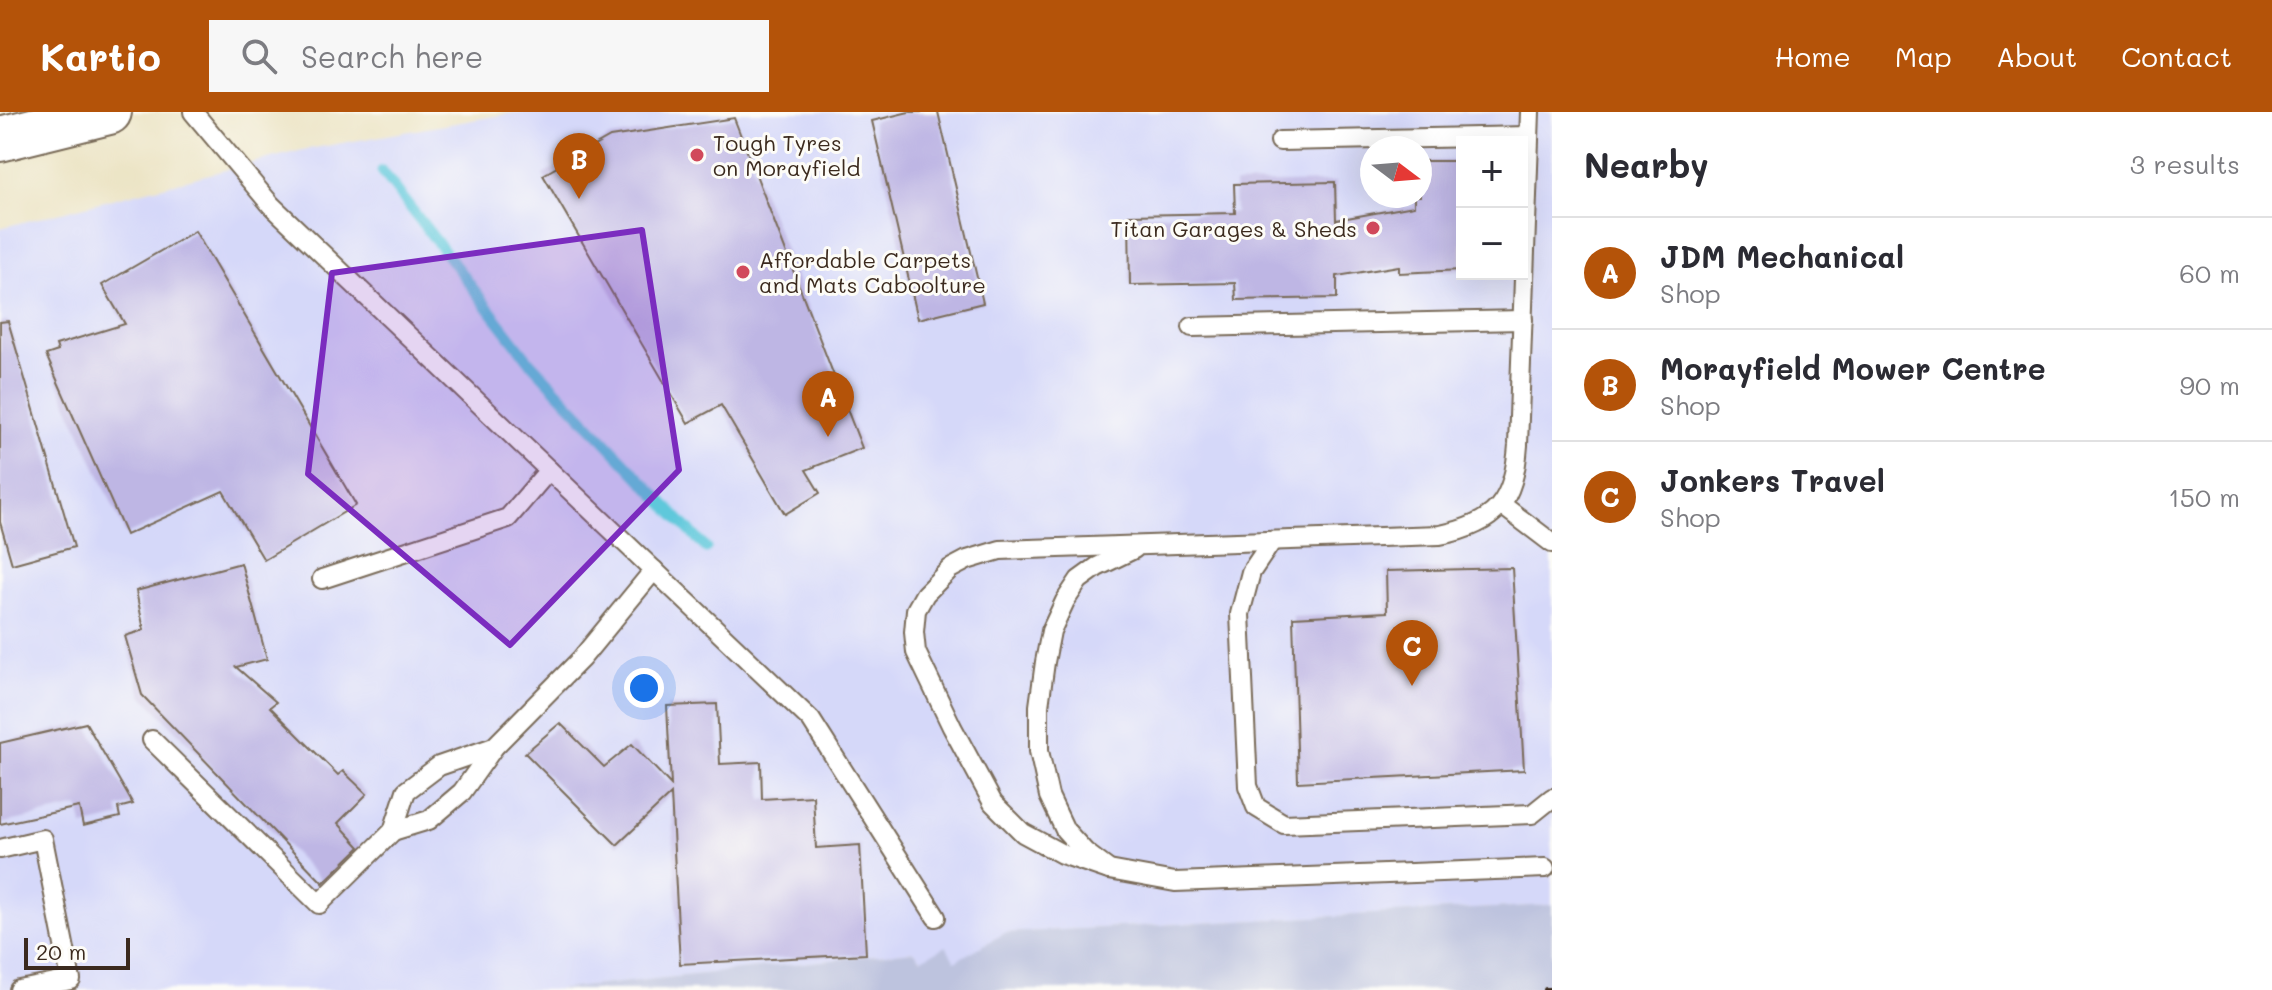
<!DOCTYPE html>
<html lang="en">
<head>
<meta charset="utf-8">
<style>
  :root { --surface:#fff; --page:#f7f7f7; --text:#2b2b33; --muted:#7c7c81; --line:#e1e1e2; --accent:#b45309 }
  body { margin:0; font-family:Mali,sans-serif; background:var(--page); color:var(--text) }
  .controls { position:absolute; right:24px; top:24px; display:grid; overflow:hidden; border-radius:0px; box-shadow:0 8px 32px #0002 }
  .controls button { width:72px; height:72px; display:grid; place-items:center; padding:0; border:0; border-bottom:2px solid var(--line); background:var(--surface); color:var(--text); font:40px sans-serif }
  .compass { position:absolute; left:1360px; top:24px; width:72px; height:72px; border-radius:50%; background:var(--surface); box-shadow:0 8px 32px #0002; rotate:106deg }
  .scale { position:absolute; left:24px; bottom:20px; width:106px; box-sizing:border-box; padding-left:8px; border:4px solid #3b2a1e; border-top:0; font-size:22px; line-height:28px; white-space:nowrap; color:#3b2a1e; -webkit-text-stroke:6px #fdfcf7; paint-order:stroke }
  .you { position:absolute; left:644px; top:576px; width:28px; height:28px; margin:-20px; border:6px solid #fff; border-radius:50%; background:#1a73e8; box-shadow:0 0 0 12px #1a73e833 }
  .badge { display:grid; place-items:center; width:52px; height:52px; border-radius:50%; background:var(--accent); color:#fff; font-size:26px; font-weight:700 }
  .pin { position:absolute; translate:-50% -66px; filter:drop-shadow(0 2px 4px #0008) }
  .pin::after { content:''; position:absolute; top:42px; width:28px; height:24px; background:inherit; clip-path:polygon(0 0,100% 0,50% 100%) }
  .list { margin:0; padding:0; list-style:none }
  h2 { display:flex; justify-content:space-between; align-items:center; height:104px; margin:0; padding:0 32px; font-size:34px }
  h2 small { font-size:26px; font-weight:400; color:var(--muted) }
  .list li { display:grid; grid-template-columns:52px 1fr auto; gap:24px; align-items:center; box-sizing:border-box; height:112px; padding:0 32px; border-top:2px solid var(--line) }
  .list b { display:block; font-size:30px; white-space:nowrap }
  .list p { margin:0; font-size:26px; white-space:nowrap; color:var(--muted) }
  .list em { font-size:26px; font-style:normal; color:var(--muted) }
  .icon { flex:none; width:44px; height:44px; fill:none; stroke:currentColor; stroke-width:2; stroke-linecap:round; stroke-linejoin:round }
  .map { position:relative; flex:none; width:1552px; height:878px; overflow:hidden }
  header { display:flex; align-items:center; gap:48px; box-sizing:border-box; height:112px; padding:0 40px; background:var(--accent); color:#fff }
  header strong { font-size:38px }
  nav { display:flex; gap:44px; margin-inline-start:auto; font-size:28px }
  .search { width:560px; height:72px; background:var(--page); display:flex; align-items:center; gap:20px; box-sizing:border-box; padding:0 28px; border-radius:0px; color:var(--muted); font-size:30px }
  main { display:flex }
  aside { flex:1; background:var(--surface) }
  .map>svg:first-child { display:block }
  .built { fill:#d5d8f9; fill-rule:evenodd }
  .industrial { fill:#bdc3de }
  .lines { fill:none; stroke-linecap:round; stroke-linejoin:round }
  .stream { stroke:#5fc8db; stroke-width:11 }
  .building { fill:#beb6e4 }
  .lane-casing { stroke:#796b58; stroke-width:22 }
  .primary-casing { stroke:#796b58; stroke-width:48 }
  .lane { stroke:#fff; stroke-width:18 }
  .primary { stroke:#fff; stroke-width:44 }
  .rail { stroke:#3b2a1e; stroke-width:6 }
  .marked { fill:#7b2cbf; fill-opacity:0.2; stroke:#7b2cbf; stroke-width:6; stroke-linejoin:round }
  .poi-dot { fill:#d1495b; stroke:#fdfcf7; stroke-width:3 }
  .labels { text-anchor:middle; dominant-baseline:central; stroke-width:6; stroke-linejoin:round; paint-order:stroke }
  .poi-label { font-size:22px; fill:#3b2a1e; stroke:#fdfcf7; text-anchor:start }
</style>
</head>
<body>
<header>
<strong>Kartio</strong>
<div class="search"><svg class="icon" aria-label="search" viewBox="0 0 24 24"><circle cx="10" cy="10" r="6"/><path d="M15 15l6 6"/></svg>Search here</div>
<nav><a>Home</a><a>Map</a><a>About</a><a>Contact</a></nav>
</header>
<main>
<div class="map">
<svg width="1552" height="878" viewBox="0 0 1552 878">
  <rect width="100%" height="100%" fill="#fdfcf7"/>
  <filter id="ink" filterUnits="userSpaceOnUse"><feTurbulence type="fractalNoise" baseFrequency=".0125" numOctaves="2"/><feDisplacementMap in="SourceGraphic" scale="16" xChannelSelector="R" yChannelSelector="G"/><feConvolveMatrix kernelMatrix="1 2 1 2 8 2 1 2 1" color-interpolation-filters="sRGB"/></filter>
  <filter id="wash" filterUnits="userSpaceOnUse"><feTurbulence type="fractalNoise" baseFrequency=".006" numOctaves="4" result="noise"/><feDisplacementMap in="SourceGraphic" scale="32" xChannelSelector="R" yChannelSelector="G"/><feGaussianBlur stdDeviation="1.8" result="paint"/><feColorMatrix in="noise" values="0 0 0 0 0 0 0 0 0 0 0 0 0 0 0 0 0 1.4 0 .05"/><feComposite in="paint" operator="in"/></filter>
  <g filter="url(#wash)">
    <rect width="100%" height="100%" fill="#ece4c5"/>
    <path class="built" d="M518,0h1034v793l-547,28 -50,29 -34,-3 -7,-8 -358,39h-556v-762l303,-78zM1462,30h60v132h-60zM1372,36h48v48h-48z"/>
    <path class="industrial" d="M1552,793v85h-996l358,-39 7,8 25,-13 9,15 50,-28z"/>
    <g class="lines">
      <path class="stream" d="M382,59l148,191 176,186"/>
    </g>
    <g id="blocks">
      <g class="building">
        <path d="M909,0h29l45,191 -65,16 -46,-198z"/>
        <path d="M734,6l128,330 -56,22 14,23 -35,21 -64,-109 -33,18 -145,-248 67,-38z"/>
        <path d="M1420,49h42v109l-63,3v-7l-62,10v22l-101,2 -1,-17 -105,2 -1,-70 106,-2 -1,-29 101,-2 1,38 78,-14v-10h6z"/>
        <path d="M195,119l161,274 -92,55 -41,-69 -97,44 -80,-180 12,-4 -2,-6 69,-21 -23,-39z"/>
        <path d="M8,209l66,226 -62,17 -12,-42v-200z"/>
        <path d="M241,451l26,96 -31,8 40,35 -6,5 68,68 5,-4 24,23 -29,29 22,24 -37,36 -181,-188 -17,-59 19,-6 -8,-39z"/>
        <path d="M1512,456l12,202 -226,12 -5,-165 94,-5 -1,-41z"/>
        <path d="M717,592l3,60 41,-2 1,37 51,-3 3,52 44,-3 6,109 -186,10 -9,-170 -54,51 -92,-92 35,-30 44,44 28,-23 39,41 -4,-79z"/>
        <path d="M86,611l47,81 -15,4 2,9 -37,9 -4,-19 -79,17v-81z"/>
      </g>
    </g>
  </g>
  <g filter="url(#ink)">
    <use href="#blocks" fill-opacity="0" stroke="#796b58" stroke-width="2"/>
    <g class="lines">
      <g class="lane-casing">
        <g id="lane">
          <path d="M193,0l78,93 540,515 125,197"/>
          <path d="M1280,29l249,-5"/>
          <path d="M1192,215l331,-7"/>
          <path d="M1502,393l50,38"/>
          <path d="M1272,429l-21,31 -11,42 8,172 8,21 28,17 248,-10 20,-16"/>
          <path d="M1134,437l-37,18 -18,13 -14,21 -14,30 -6,31 -6,44v45l10,45 16,34 20,22 24,18 66,12 370,-14"/>
          <path d="M322,467l186,-61 41,-48"/>
          <path d="M152,628l167,164 74,-73 13,-40 33,-25 55,-19"/>
          <path d="M393,719l36,-11 33,-28 32,-45 87,-88 73,-89"/>
          <path d="M0,737l43,-10 28,141 -52,10"/>
          <path d="M1109,758l-47,-16 -39,-21 -30,-30 -41,-76 -36,-75 -2,-20 2,-22 9,-16 25,-25 17,-9 33,-10 440,-15c57,-11 74,-34 78,-90l12,-333"/>
        </g>
      </g>
      <g class="primary-casing">
        <path id="primary" d="M0,27l109,-27"/>
      </g>
      <use href="#lane" class="lane"/>
      <use href="#primary" class="primary"/>
      <path class="rail" d="M1546,878h6"/>
    </g>
  </g>
  <path class="marked" d="M642,118l37,240 -169,175 -202,-171 24,-201z"/>
  <g class="poi-dot">
    <circle cx="697" cy="43" r="8"/>
    <circle cx="1373" cy="116" r="8"/>
    <circle cx="743" cy="160" r="8"/>
  </g>
  <g class="labels">
    <g class="poi-label">
      <text x="713" y="30">Tough Tyres<tspan x="713" dy="25">on Morayfield</tspan></text>
      <text x="1357" y="116" text-anchor="end">Titan Garages &amp; Sheds</text>
      <text x="759" y="147">Affordable Carpets<tspan x="759" dy="25">and Mats Caboolture</tspan></text>
    </g>
  </g>
</svg>
<div class="controls">
<button>+</button>
<button>−</button>
</div>
<svg class="compass" viewBox="-18 -18 36 36"><path d="M0-13l5 13h-10z" fill="#e53935"/><path d="M0 13l5-13h-10z" fill="#7c7c81"/></svg>
<div class="scale">20 m</div>
<div class="you"></div>
<div class="pin badge" style="left:828px;top:325px">A</div>
<div class="pin badge" style="left:579px;top:87px">B</div>
<div class="pin badge" style="left:1412px;top:574px">C</div>
</div>
<aside>
<h2>Nearby<small>3 results</small></h2>
<ul class="list">
<li><span class="badge">A</span><div><b>JDM Mechanical</b><p>Shop</p></div><em>60 m</em></li>
<li><span class="badge">B</span><div><b>Morayfield Mower Centre</b><p>Shop</p></div><em>90 m</em></li>
<li><span class="badge">C</span><div><b>Jonkers Travel</b><p>Shop</p></div><em>150 m</em></li>
</ul>
</aside>
</main>
</body>
</html>
